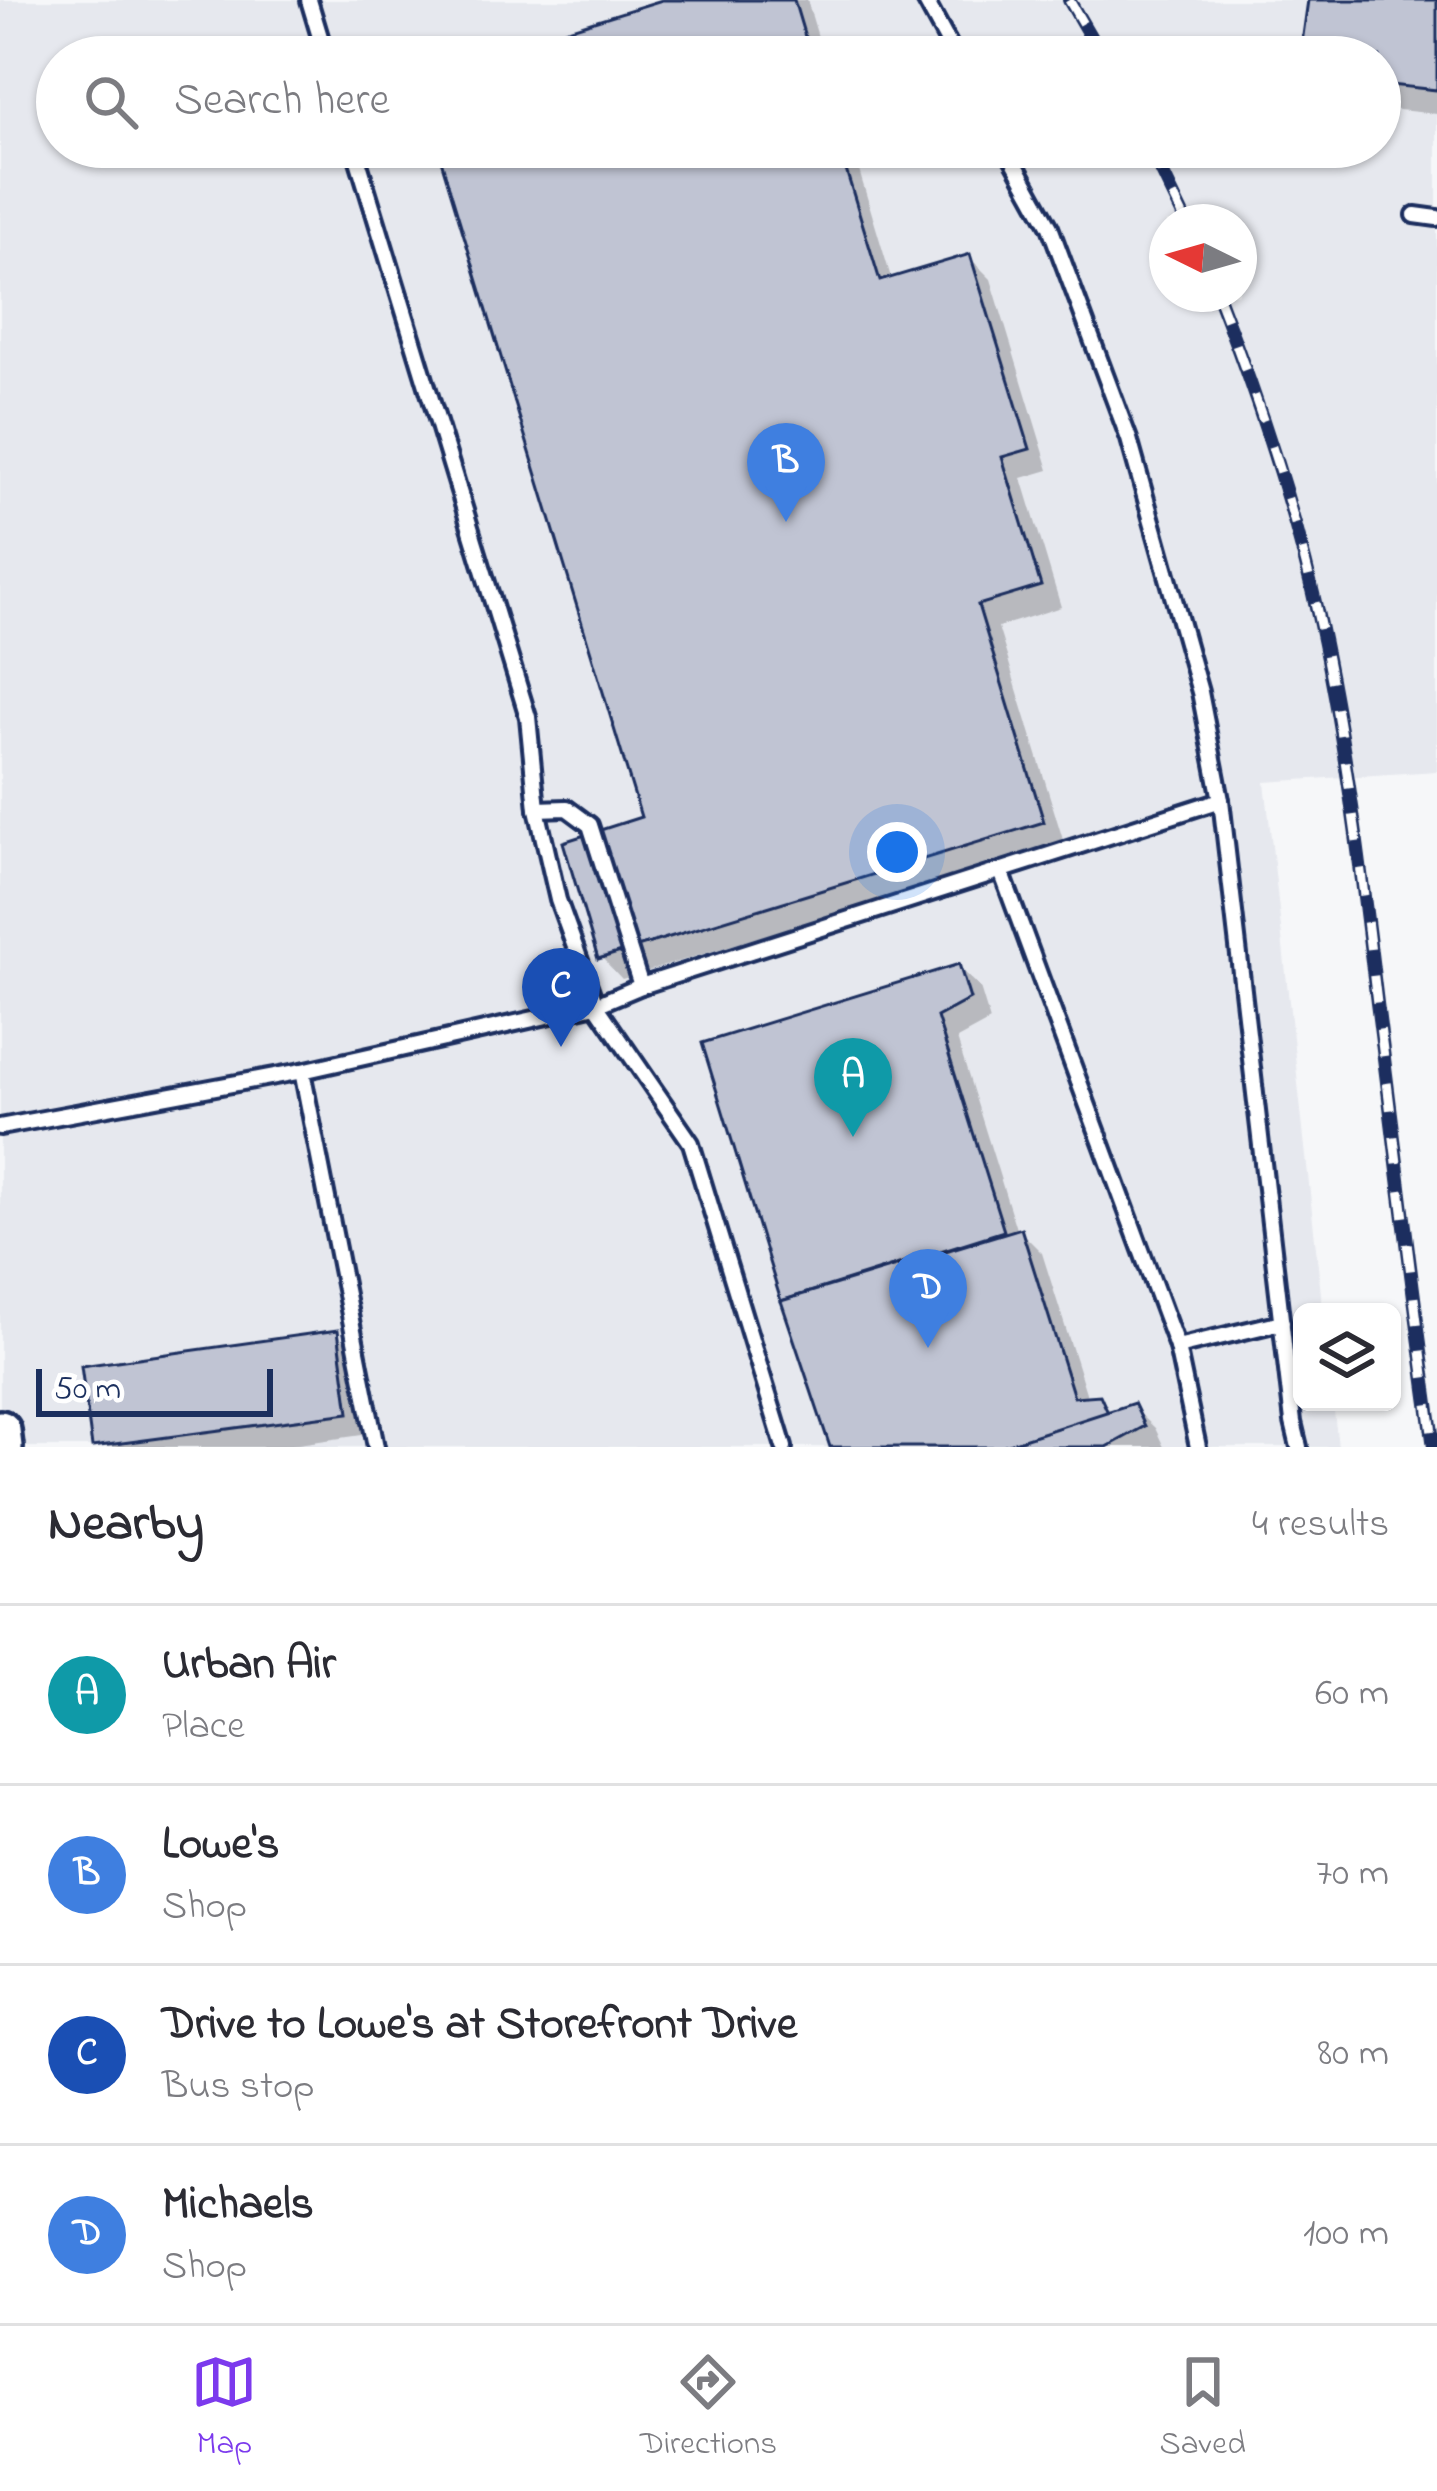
<!DOCTYPE html>
<html lang="en">
<head>
<meta charset="utf-8">
<style>
  :root { --surface:#fff; --page:#f2f2f3; --text:#2b2b33; --muted:#7c7c81; --line:#e1e1e2; --accent:#7c3aed }
  body { margin:0; font-family:"Indie Flower",sans-serif; background:var(--page); color:var(--text) }
  .controls { position:absolute; right:36px; bottom:36px; display:grid; overflow:hidden; border-radius:18px; box-shadow:0 3px 9px #0004 }
  .controls button { width:108px; height:108px; display:grid; place-items:center; padding:0; border:0; border-bottom:3px solid var(--line); background:var(--surface); color:var(--text); font:60px sans-serif }
  .compass { position:absolute; left:1149px; top:204px; width:108px; height:108px; border-radius:50%; background:var(--surface); box-shadow:0 3px 9px #0004; rotate:275deg }
  .scale { position:absolute; left:36px; bottom:30px; width:237px; box-sizing:border-box; padding-left:12px; border:6px solid #1b2f5e; border-top:0; font-size:33px; line-height:42px; white-space:nowrap; color:#1b2f5e; -webkit-text-stroke:9px #fff; paint-order:stroke }
  .you { position:absolute; left:897px; top:852px; width:42px; height:42px; margin:-30px; border:9px solid #fff; border-radius:50%; background:#1a73e8; box-shadow:0 0 0 18px #1a73e833 }
  .badge { display:grid; place-items:center; width:78px; height:78px; border-radius:50%; background:var(--accent); color:#fff; font-size:39px; font-weight:700 }
  .pin { position:absolute; translate:-50% -99px; filter:drop-shadow(0 3px 6px #0008) }
  .pin::after { content:''; position:absolute; top:63px; width:42px; height:36px; background:inherit; clip-path:polygon(0 0,100% 0,50% 100%) }
  .list { margin:0; padding:0; list-style:none }
  h2 { display:flex; justify-content:space-between; align-items:center; height:156px; margin:0; padding:0 48px; font-size:51px }
  h2 small { font-size:39px; font-weight:400; color:var(--muted) }
  .list li { display:grid; grid-template-columns:78px 1fr auto; gap:36px; align-items:center; box-sizing:border-box; height:180px; padding:0 48px; border-top:3px solid var(--line) }
  .list b { display:block; font-size:45px; white-space:nowrap }
  .list p { margin:0; font-size:39px; white-space:nowrap; color:var(--muted) }
  .list em { font-size:39px; font-style:normal; color:var(--muted) }
  .icon { flex:none; width:66px; height:66px; fill:none; stroke:currentColor; stroke-width:2; stroke-linecap:round; stroke-linejoin:round }
  .map { position:relative; flex:none; width:1437px; height:1447px; overflow:hidden }
  .search { position:absolute; background:var(--surface); box-shadow:0 3px 9px #0004; left:36px; right:36px; top:36px; height:132px; display:flex; align-items:center; gap:30px; box-sizing:border-box; padding:0 42px; border-radius:66px; color:var(--muted); font-size:45px }
  .sheet { height:876px; background:var(--surface) }
  nav { display:flex; justify-content:space-around; align-items:center; box-sizing:border-box; height:168px; border-top:3px solid var(--line); background:var(--surface); font-size:33px; color:var(--muted) }
  nav a { display:grid; justify-items:center; gap:6px }
  nav .on { color:var(--accent) }
  .map>svg:first-child { display:block }
  .built { fill:#e6e8ee; fill-rule:evenodd }
  .shadow { fill:#0003 }
  .building { fill:#c0c4d3; stroke:#1b2f5e; stroke-width:3 }
  .lines { fill:none; stroke-linecap:round; stroke-linejoin:round }
  .lane-casing { stroke:#1b2f5e; stroke-width:22 }
  .secondary-casing { stroke:#1b2f5e; stroke-width:48 }
  .lane { stroke:#fff; stroke-width:14 }
  .secondary { stroke:#fff; stroke-width:39 }
  .rail-casing { stroke:#1b2f5e; stroke-width:14 }
  .rail { stroke:#fff; stroke-width:9; stroke-dasharray:27; stroke-linecap:butt }
</style>
</head>
<body>
<div class="map">
<svg width="1437" height="1447" viewBox="0 0 1437 1447">
  <rect width="100%" height="100%" fill="#f6f7f9"/>
  <filter id="ink" filterUnits="userSpaceOnUse"><feTurbulence type="fractalNoise" baseFrequency=".00833" numOctaves="2"/><feDisplacementMap in="SourceGraphic" scale="24" xChannelSelector="R" yChannelSelector="G"/><feConvolveMatrix kernelMatrix="1 2 1 2 8 2 1 2 1" color-interpolation-filters="sRGB"/></filter>
  <g filter="url(#ink)">
    <path class="built" d="M0,0h1437v771l-172,11 58,530h-21v90h31l5,45h-1338zM57,57h1323v90h-1323zM1167,222h72v72h-72z"/>
    <g class="shadow">
      <path d="M672,0h135l17,57h-337z"/>
      <path d="M1311,0h126v114l-57,-6v-51h-77z"/>
      <path d="M440,147h412l40,134 77,-24 22,22 58,191 -27,8 39,129 -63,20 66,216 -442,136 -21,-22 44,-138z"/>
      <path d="M958,967l22,21 10,33 -33,18 60,193 3,-1 22,22 46,146h10l16,15 19,-7 22,21 9,19h-330l-50,-148z"/>
      <path d="M337,1334l21,21 11,79 -92,13h-182l-11,-78z"/>
    </g>
    <g class="building">
      <path d="M662,0h132l17,57h-334z"/>
      <path d="M1308,0h129v90l-57,-6v-27h-80z"/>
      <path d="M437,147h402l41,134 90,-27 60,195 -28,8 39,129 -63,19 66,217 -446,137 -35,-117 78,-25z"/>
      <path d="M959,964l11,35 -33,18 67,214 -223,70 -79,-258z"/>
      <path d="M1021,1228l53,169 26,-2 8,18 -109,34h-169l-49,-146z"/>
      <path d="M338,1330l11,83 -257,34 -11,-81z"/>
      <path d="M1134,1403l11,23 -38,21h-108z"/>
    </g>
    <g class="lines">
      <g class="lane-casing">
        <g id="lane">
          <path d="M309,0l17,57"/>
          <path d="M925,0l31,57"/>
          <path d="M354,147l174,570 9,92 21,91 38,105 95,138 93,304"/>
          <path d="M1006,147l44,80 79,212 71,253 21,108 72,622 6,25"/>
          <path d="M1415,215l22,3"/>
          <path d="M537,809l30,-1 23,17 51,161"/>
          <path d="M1001,871l176,476 105,-25"/>
          <path d="M302,1071l74,376"/>
          <path d="M0,1127l302,-56 294,-66 45,-19 580,-186"/>
          <path d="M1177,1347l21,100"/>
        </g>
      </g>
      <g class="secondary-casing">
        <path id="secondary" d="M0,1431l2,16"/>
      </g>
      <use href="#lane" class="lane"/>
      <use href="#secondary" class="secondary"/>
      <g class="rail-casing">
        <g id="rail">
          <path d="M1069,0l33,57"/>
          <path d="M1150,147l36,75"/>
          <path d="M1217,294c42,108 79,217 103,331 27,125 42,252 57,378 19,148 36,296 57,444"/>
        </g>
      </g>
      <use href="#rail" class="rail"/>
    </g>
  </g>
</svg>
<div class="controls">
<button><svg class="icon" aria-label="layers" viewBox="0 0 24 24"><path d="M12 4l9 5-9 5-9-5zM3 14l9 5 9-5"/></svg></button>
</div>
<svg class="compass" viewBox="-18 -18 36 36"><path d="M0-13l5 13h-10z" fill="#e53935"/><path d="M0 13l5-13h-10z" fill="#7c7c81"/></svg>
<div class="scale">50 m</div>
<div class="you"></div>
<div class="pin badge" style="left:853px;top:1137px;background:#0f9aa8">A</div>
<div class="pin badge" style="left:786px;top:522px;background:#3f7fe0">B</div>
<div class="pin badge" style="left:561px;top:1047px;background:#1a4fb4">C</div>
<div class="pin badge" style="left:928px;top:1348px;background:#3f7fe0">D</div>
<div class="search"><svg class="icon" aria-label="search" viewBox="0 0 24 24"><circle cx="10" cy="10" r="6"/><path d="M15 15l6 6"/></svg>Search here</div>
</div>
<section class="sheet">
<h2>Nearby<small>4 results</small></h2>
<ul class="list">
<li><span class="badge" style="background:#0f9aa8">A</span><div><b>Urban Air</b><p>Place</p></div><em>60 m</em></li>
<li><span class="badge" style="background:#3f7fe0">B</span><div><b>Lowe's</b><p>Shop</p></div><em>70 m</em></li>
<li><span class="badge" style="background:#1a4fb4">C</span><div><b>Drive to Lowe's at Storefront Drive</b><p>Bus stop</p></div><em>80 m</em></li>
<li><span class="badge" style="background:#3f7fe0">D</span><div><b>Michaels</b><p>Shop</p></div><em>100 m</em></li>
</ul>
</section>
<nav>
<a class="on"><svg class="icon" aria-label="map" viewBox="0 0 24 24"><path d="M3 6l6-2 6 2 6-2v14l-6 2-6-2-6 2zM9 4v14M15 6v14"/></svg>Map</a>
<a><svg class="icon" aria-label="directions" viewBox="0 0 24 24"><path d="M12 3l9 9-9 9-9-9zM9 14v-3h6M13 9l2 2-2 2"/></svg>Directions</a>
<a><svg class="icon" aria-label="saved" viewBox="0 0 24 24"><path d="M7 4h10v16l-5-4-5 4z"/></svg>Saved</a>
</nav>
</body>
</html>
